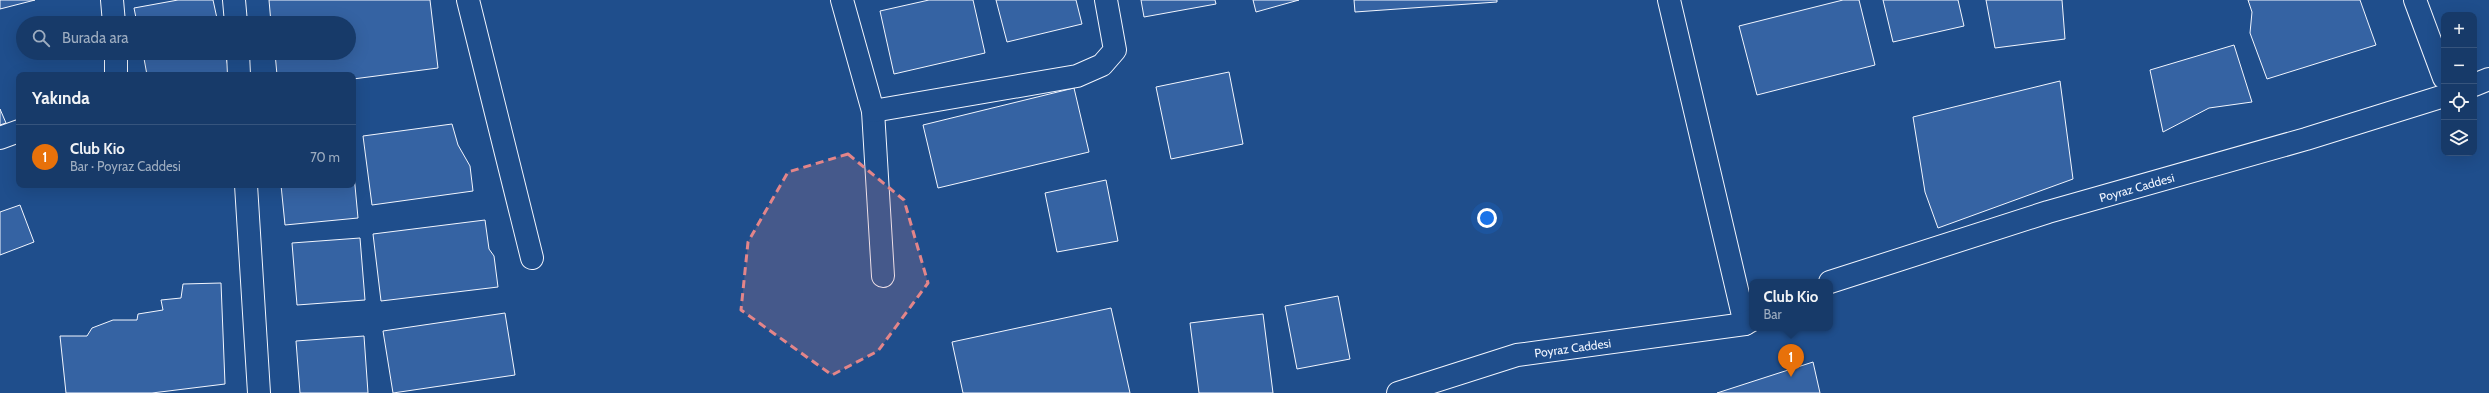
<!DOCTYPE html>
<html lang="tr">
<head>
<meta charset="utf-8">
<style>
  :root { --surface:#173a69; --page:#244571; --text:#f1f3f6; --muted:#9eadc0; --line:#36547d; --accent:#ffb74d }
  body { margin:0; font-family:Cabin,sans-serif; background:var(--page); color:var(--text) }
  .controls { position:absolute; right:12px; top:12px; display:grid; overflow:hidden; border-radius:8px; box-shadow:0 4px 16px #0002 }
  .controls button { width:36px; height:36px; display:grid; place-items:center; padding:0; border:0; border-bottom:1px solid var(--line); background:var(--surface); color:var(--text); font:20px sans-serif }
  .you { position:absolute; left:1487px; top:218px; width:14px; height:14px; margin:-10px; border:3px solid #fff; border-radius:50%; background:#1a73e8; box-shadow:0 0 0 6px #1a73e833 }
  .badge { display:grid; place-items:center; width:26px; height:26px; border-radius:50%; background:var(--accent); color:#fff; font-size:13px; font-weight:700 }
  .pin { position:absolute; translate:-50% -33px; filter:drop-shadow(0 1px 2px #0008) }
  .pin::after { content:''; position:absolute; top:21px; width:14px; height:12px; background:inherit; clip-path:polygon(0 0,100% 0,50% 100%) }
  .popup { position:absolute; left:1749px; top:279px; width:84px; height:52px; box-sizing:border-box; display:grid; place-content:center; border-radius:8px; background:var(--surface); filter:drop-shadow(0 1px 3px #0005); font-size:13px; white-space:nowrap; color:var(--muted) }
  .popup b { font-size:15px; color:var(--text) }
  .popup::after { content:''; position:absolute; left:50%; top:100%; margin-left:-8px; border:8px solid transparent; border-top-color:var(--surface) }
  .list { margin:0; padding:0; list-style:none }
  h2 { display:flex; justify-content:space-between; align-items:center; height:52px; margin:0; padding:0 16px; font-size:17px }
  h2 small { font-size:13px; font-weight:400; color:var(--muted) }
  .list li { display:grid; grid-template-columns:26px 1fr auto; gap:12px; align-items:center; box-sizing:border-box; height:64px; padding:0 16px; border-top:1px solid var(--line) }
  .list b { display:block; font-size:15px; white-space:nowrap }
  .list p { margin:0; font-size:13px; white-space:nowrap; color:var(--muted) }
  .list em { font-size:13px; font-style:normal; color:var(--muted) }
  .icon { flex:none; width:22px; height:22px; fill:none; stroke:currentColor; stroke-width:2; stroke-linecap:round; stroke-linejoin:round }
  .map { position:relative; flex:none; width:2489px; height:393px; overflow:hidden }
  .search { position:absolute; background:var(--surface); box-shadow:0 4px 16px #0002; left:16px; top:16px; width:340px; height:44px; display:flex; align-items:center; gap:10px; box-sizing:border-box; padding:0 14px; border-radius:22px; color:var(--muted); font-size:15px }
  .panel { position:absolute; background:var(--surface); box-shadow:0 4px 16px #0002; left:16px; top:72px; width:340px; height:116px; border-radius:8px }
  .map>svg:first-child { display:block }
  .building { fill:#3563a3; stroke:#f2f6ff }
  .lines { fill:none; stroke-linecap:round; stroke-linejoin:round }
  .minor-casing { stroke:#f2f6ff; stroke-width:24 }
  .tertiary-casing { stroke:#f2f6ff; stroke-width:24 }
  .minor { stroke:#1f4e8c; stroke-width:22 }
  .tertiary { stroke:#1f4e8c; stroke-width:22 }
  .marked { fill:#e38589; fill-opacity:0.2; stroke:#e38589; stroke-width:3; stroke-dasharray:8 5; stroke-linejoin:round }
  .labels { text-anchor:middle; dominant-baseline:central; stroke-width:3; stroke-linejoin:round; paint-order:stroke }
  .street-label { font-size:12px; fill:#f2f6ff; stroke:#1f4e8c }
</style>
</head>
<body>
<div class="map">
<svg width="2489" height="393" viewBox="0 0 2489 393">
  <rect width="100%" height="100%" fill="#1f4e8c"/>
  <g class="building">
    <path d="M0,0h35l-35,9z"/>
    <path d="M178,0h35l5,23h-81l-3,-15z"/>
    <path d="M269,0h161l8,68 -85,11v-4h-76l-2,-22h74v-30h-78z"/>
    <path d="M929,0h44l12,53 -91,21 -14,-63z"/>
    <path d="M996,0h80l6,24 -75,18z"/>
    <path d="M1141,0h74l1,4 -72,13z"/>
    <path d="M1253,0h46l-43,12z"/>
    <path d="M1354,0h143v2l-142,10z"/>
    <path d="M1843,0h16l16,65 -118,30 -18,-69z"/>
    <path d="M1883,0h75l6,26 -71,16z"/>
    <path d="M1986,0h76l3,39 -70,9z"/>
    <path d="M2248,0h112l16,45 -109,34 -17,-46 2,-21z"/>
    <path d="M2234,45l18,57 -43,6 -46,24 -13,-62z"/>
    <path d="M143,53h82l5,22h-83z"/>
    <path d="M1229,72l14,72 -72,15 -15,-72z"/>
    <path d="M2060,81l13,98 -135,49 -13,-36 -12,-75z"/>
    <path d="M1074,88l15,64 -151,36 -15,-63z"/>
    <path d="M0,109l6,14 -6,2z"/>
    <path d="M452,124l6,21 12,21 3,25 -101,14 -9,-69z"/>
    <path d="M353,164l5,54 -73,7 -4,-40h72z"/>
    <path d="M1106,180l12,61 -61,11 -12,-59z"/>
    <path d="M20,205l14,37 -34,13v-43z"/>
    <path d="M485,220l4,29 5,7 4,31 -117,14 -8,-67z"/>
    <path d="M360,238l5,62 -68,5 -5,-62z"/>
    <path d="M221,283l4,101 -73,9h-86l-6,-57h27l5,-8 21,-8h24l1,-6 25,-4 -2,-10 20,-2 2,-14z"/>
    <path d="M1338,296l12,63 -53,10 -12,-63z"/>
    <path d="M1111,308l19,85h-167l-11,-51z"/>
    <path d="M505,313l10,62 -122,18 -10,-62z"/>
    <path d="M1263,314l10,79h-74l-9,-70z"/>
    <path d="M364,336l4,57h-68l-4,-52z"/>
    <path d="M1813,362l7,31h-103z"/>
  </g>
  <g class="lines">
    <g class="minor-casing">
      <g id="minor">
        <path d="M112,0l2,23"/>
        <path d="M234,0l2,23"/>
        <path d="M468,0l64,258"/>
        <path d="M842,0l31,111 10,165"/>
        <path d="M1669,0l76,324"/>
        <path d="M2415,0l29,78"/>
        <path d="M238,53l1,22"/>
        <path d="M116,75v-22"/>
        <path d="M873,111l204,-35 25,-11 13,-15 -9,-50"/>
        <path d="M0,138l19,-7"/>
        <path d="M246,185l13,208"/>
      </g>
    </g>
    <g class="tertiary-casing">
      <g id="tertiary">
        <path d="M2474,85l15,-6"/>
        <path id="s1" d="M1830,282l218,-70 258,-73 138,-43"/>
        <path id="s2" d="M1398,393l119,-38 228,-31 7,-4"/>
      </g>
    </g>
    <use href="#minor" class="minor"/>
    <use href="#tertiary" class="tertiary"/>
  </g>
  <path class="marked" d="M848,154l56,46 24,83 -50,68 -46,24 -91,-65 7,-68 40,-70z"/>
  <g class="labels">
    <g class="street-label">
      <text stroke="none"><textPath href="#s1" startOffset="321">Poyraz Caddesi</textPath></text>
      <text stroke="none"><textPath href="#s2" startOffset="181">Poyraz Caddesi</textPath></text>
    </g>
  </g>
</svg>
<div class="controls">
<button>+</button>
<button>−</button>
<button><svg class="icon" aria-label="locate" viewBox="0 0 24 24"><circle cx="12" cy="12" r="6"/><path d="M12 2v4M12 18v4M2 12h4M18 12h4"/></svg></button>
<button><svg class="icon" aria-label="layers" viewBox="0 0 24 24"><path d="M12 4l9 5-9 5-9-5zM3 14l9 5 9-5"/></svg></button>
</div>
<div class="you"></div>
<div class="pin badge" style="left:1791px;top:377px;background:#e8710a">1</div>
<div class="popup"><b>Club Kio</b>Bar</div>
<div class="search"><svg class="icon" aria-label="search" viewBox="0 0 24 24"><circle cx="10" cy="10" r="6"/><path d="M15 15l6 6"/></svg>Burada ara</div>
<section class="panel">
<h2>Yakında<small></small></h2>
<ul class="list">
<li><span class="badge" style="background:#e8710a">1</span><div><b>Club Kio</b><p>Bar · Poyraz Caddesi</p></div><em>70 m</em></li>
</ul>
</section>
</div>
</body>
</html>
